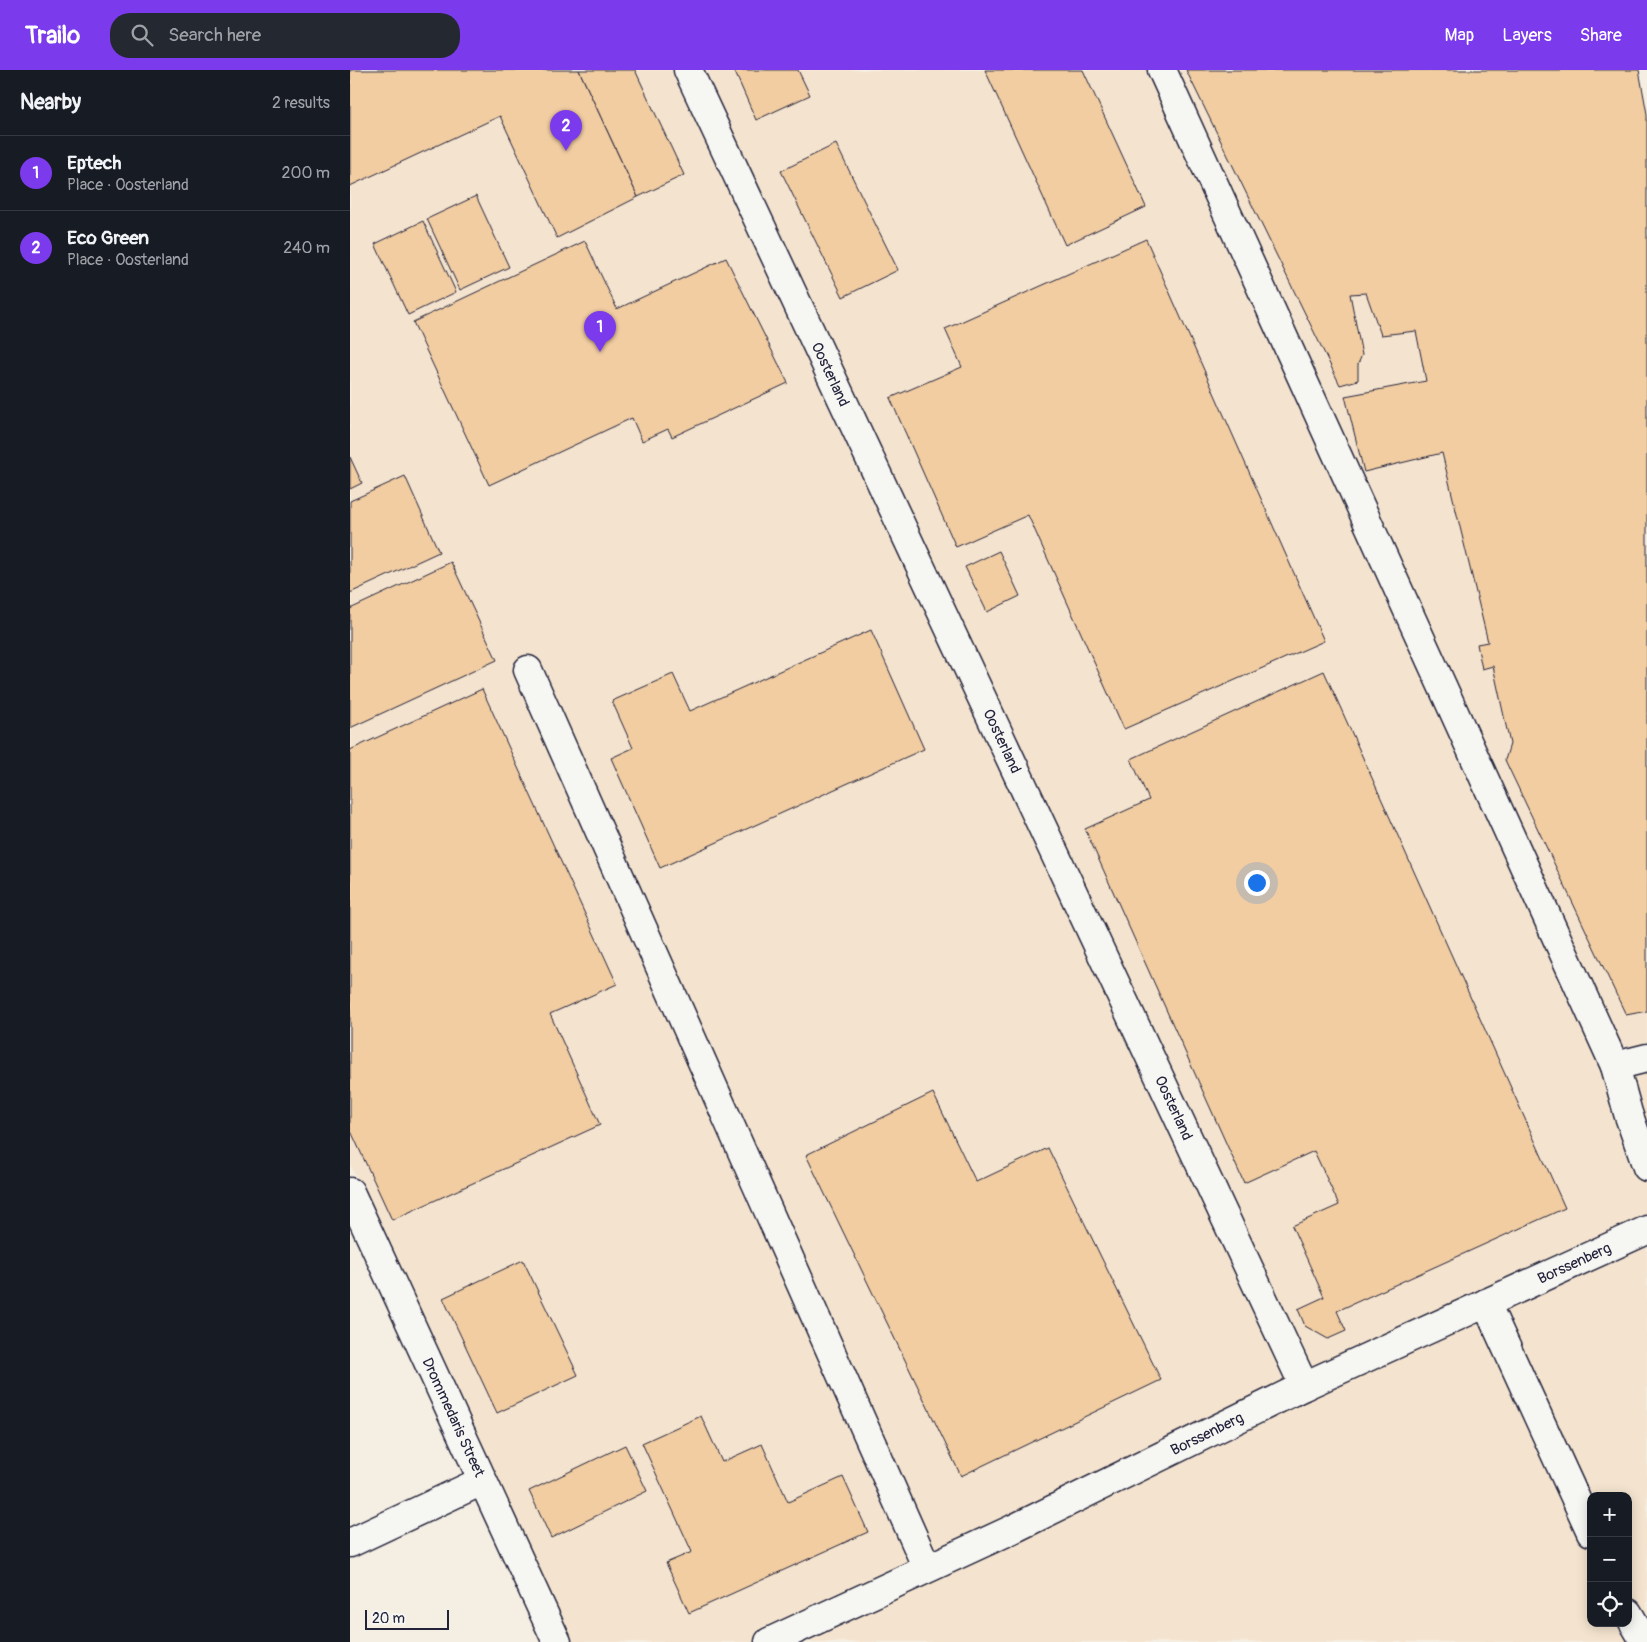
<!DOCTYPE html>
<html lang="en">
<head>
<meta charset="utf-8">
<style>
  :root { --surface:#171b24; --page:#242831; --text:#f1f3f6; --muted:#9ea1a6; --line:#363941; --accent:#7c3aed }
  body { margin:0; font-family:Pangolin,sans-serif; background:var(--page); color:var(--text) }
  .controls { position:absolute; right:15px; bottom:15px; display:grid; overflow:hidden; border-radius:10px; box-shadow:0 2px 12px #0003 }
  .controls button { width:45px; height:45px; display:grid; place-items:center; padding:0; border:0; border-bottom:1px solid var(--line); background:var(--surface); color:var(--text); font:25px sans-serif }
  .scale { position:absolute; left:15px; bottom:12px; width:84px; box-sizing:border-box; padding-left:5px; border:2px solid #22223b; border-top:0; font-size:14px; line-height:18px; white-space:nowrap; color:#22223b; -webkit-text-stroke:4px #f6f6f2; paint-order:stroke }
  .you { position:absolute; left:906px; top:812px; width:18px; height:18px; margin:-12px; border:4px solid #fff; border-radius:50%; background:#1a73e8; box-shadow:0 0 0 8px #1a73e833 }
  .badge { display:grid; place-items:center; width:32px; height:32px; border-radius:50%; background:var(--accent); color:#fff; font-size:16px; font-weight:700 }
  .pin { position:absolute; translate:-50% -41px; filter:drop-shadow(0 1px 2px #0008) }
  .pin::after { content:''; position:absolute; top:26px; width:18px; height:15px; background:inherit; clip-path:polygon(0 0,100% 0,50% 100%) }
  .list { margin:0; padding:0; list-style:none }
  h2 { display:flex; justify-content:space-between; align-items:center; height:65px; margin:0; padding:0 20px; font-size:21px }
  h2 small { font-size:16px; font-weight:400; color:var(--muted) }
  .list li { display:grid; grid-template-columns:32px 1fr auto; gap:15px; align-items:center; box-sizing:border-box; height:75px; padding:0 20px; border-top:1px solid var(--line) }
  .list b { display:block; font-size:19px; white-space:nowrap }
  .list p { margin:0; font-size:16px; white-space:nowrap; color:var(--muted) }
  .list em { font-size:16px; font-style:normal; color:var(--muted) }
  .icon { flex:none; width:28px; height:28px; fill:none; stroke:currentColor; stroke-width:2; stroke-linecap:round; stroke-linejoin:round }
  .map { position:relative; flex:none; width:1297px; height:1572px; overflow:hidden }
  header { display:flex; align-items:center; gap:30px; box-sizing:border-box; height:70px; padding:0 25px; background:var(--accent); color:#fff }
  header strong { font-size:24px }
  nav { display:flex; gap:28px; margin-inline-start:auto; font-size:18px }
  .search { width:350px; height:45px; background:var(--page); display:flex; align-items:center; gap:12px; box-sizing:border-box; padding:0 18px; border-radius:20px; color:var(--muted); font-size:19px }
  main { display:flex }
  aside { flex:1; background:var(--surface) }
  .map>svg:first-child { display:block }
  .built { fill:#f4e4cf; fill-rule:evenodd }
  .building { fill:#f2cda2; stroke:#22223b }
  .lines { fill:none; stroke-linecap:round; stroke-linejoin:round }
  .minor-casing { stroke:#22223b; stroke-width:31 }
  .minor { stroke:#f6f6f2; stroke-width:28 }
  .labels { text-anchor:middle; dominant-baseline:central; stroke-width:4; stroke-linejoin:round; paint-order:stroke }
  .street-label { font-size:15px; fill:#22223b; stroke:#f6f6f2 }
</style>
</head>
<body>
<header>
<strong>Trailo</strong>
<div class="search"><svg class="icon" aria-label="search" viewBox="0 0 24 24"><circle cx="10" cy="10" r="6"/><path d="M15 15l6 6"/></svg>Search here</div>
<nav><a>Map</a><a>Layers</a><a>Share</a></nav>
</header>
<main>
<aside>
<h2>Nearby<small>2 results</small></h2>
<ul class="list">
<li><span class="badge">1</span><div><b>Eptech</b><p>Place · Oosterland</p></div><em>200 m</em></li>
<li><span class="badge">2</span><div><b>Eco Green</b><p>Place · Oosterland</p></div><em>240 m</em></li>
</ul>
</aside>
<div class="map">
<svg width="1297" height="1572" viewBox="0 0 1297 1572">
  <rect width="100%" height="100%" fill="#f5eee2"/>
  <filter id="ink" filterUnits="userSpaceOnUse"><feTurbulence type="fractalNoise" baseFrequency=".02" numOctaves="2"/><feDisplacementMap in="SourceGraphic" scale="10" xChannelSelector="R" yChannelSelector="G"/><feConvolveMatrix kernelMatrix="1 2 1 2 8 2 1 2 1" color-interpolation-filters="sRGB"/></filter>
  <g filter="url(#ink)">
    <path class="built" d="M0,0h1286l11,57v1515h-1074l-223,-478zM1241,1426h37v127h-37z"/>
    <g class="building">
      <path d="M0,0h229l59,127 -81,41 -57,-122 -150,70z"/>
      <path d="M229,0h56l49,105 -46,22z"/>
      <path d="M384,0h64l12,25 -54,25z"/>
      <path d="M635,0h98l63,137 -81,38z"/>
      <path d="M836,0h453l8,44v897l-21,4 -121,-255 5,-16 -17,-78 -11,3 -5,-25 11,-2 -46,-189 -78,19 -19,-76 81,-15 -10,-50 -35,4 -15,-42 -16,1 12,61 -4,9v16l-18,5z"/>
      <path d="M486,74l62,126 -55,27 -62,-126z"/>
      <path d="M126,126l33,71 -49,23 -33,-71z"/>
      <path d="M73,151l33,71 -48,23 -33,-71z"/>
      <path d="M796,169l178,402 -200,88 -96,-214 -72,32 -66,-149 72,-31 -17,-38z"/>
      <path d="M235,171l32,68 109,-51 62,125 -116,54 -4,-8 -26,12 -10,-23 -143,67 -76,-163z"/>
      <path d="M0,387l12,26 -12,6z"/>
      <path d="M55,406l34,76 -89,41v-92z"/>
      <path d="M649,481l21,45 -33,16 -22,-45z"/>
      <path d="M101,492l46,98 -147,68v-119z"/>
      <path d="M521,560l53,119 -264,119 -49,-110 22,-10 -21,-47 61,-27 17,37z"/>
      <path d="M974,601l241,537 -228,103 9,20 -18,8 -23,-13 -7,-17 26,-12 -32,-71 47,-21 -25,-54 -70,32 -159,-354 64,-29 -18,-41z"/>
      <path d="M132,619l135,295 -67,30 50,111 -208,95 -42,-91v-379z"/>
      <path d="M583,1023l43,89 72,-34 113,232 -200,96 -155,-321z"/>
      <path d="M173,1190l55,115 -81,38 -54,-115z"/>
      <path d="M351,1346l21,46 40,-18 26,58 55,-25 25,55 -179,81 -23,-50 26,-11 -50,-109z"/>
      <path d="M275,1375l22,46 -96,47 -22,-47z"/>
    </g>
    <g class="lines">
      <g class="minor-casing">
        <g id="minor">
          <path id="s1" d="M338,0l616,1316"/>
          <path d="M812,0l453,996 13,47 19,54"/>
          <path d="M178,600l399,898"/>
          <path d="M1265,996l32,-8"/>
          <path id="s2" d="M0,1122l207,450"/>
          <path d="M1136,1233l105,229"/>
          <path d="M0,1473l132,-62"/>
          <path d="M1278,1543l17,29"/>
          <path id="s3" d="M419,1572l244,-113 291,-143 343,-156"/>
        </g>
      </g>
      <use href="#minor" class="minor"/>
    </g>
  </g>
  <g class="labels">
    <g class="street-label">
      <text stroke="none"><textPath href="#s1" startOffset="336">Oosterland</textPath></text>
      <text stroke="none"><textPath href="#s1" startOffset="741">Oosterland</textPath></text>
      <text stroke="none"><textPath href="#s1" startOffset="1146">Oosterland</textPath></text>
      <text stroke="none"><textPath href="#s3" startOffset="890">Borssenberg</textPath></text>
      <text stroke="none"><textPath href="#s2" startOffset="248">Drommedaris Street</textPath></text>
      <text stroke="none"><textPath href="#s3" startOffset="485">Borssenberg</textPath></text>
    </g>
  </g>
</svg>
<div class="controls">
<button>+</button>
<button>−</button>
<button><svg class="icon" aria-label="locate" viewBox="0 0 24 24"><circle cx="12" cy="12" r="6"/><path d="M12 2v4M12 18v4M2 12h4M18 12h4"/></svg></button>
</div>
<div class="scale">20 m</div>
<div class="you"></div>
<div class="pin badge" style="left:250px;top:282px">1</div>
<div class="pin badge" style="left:216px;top:81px">2</div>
</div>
</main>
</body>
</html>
